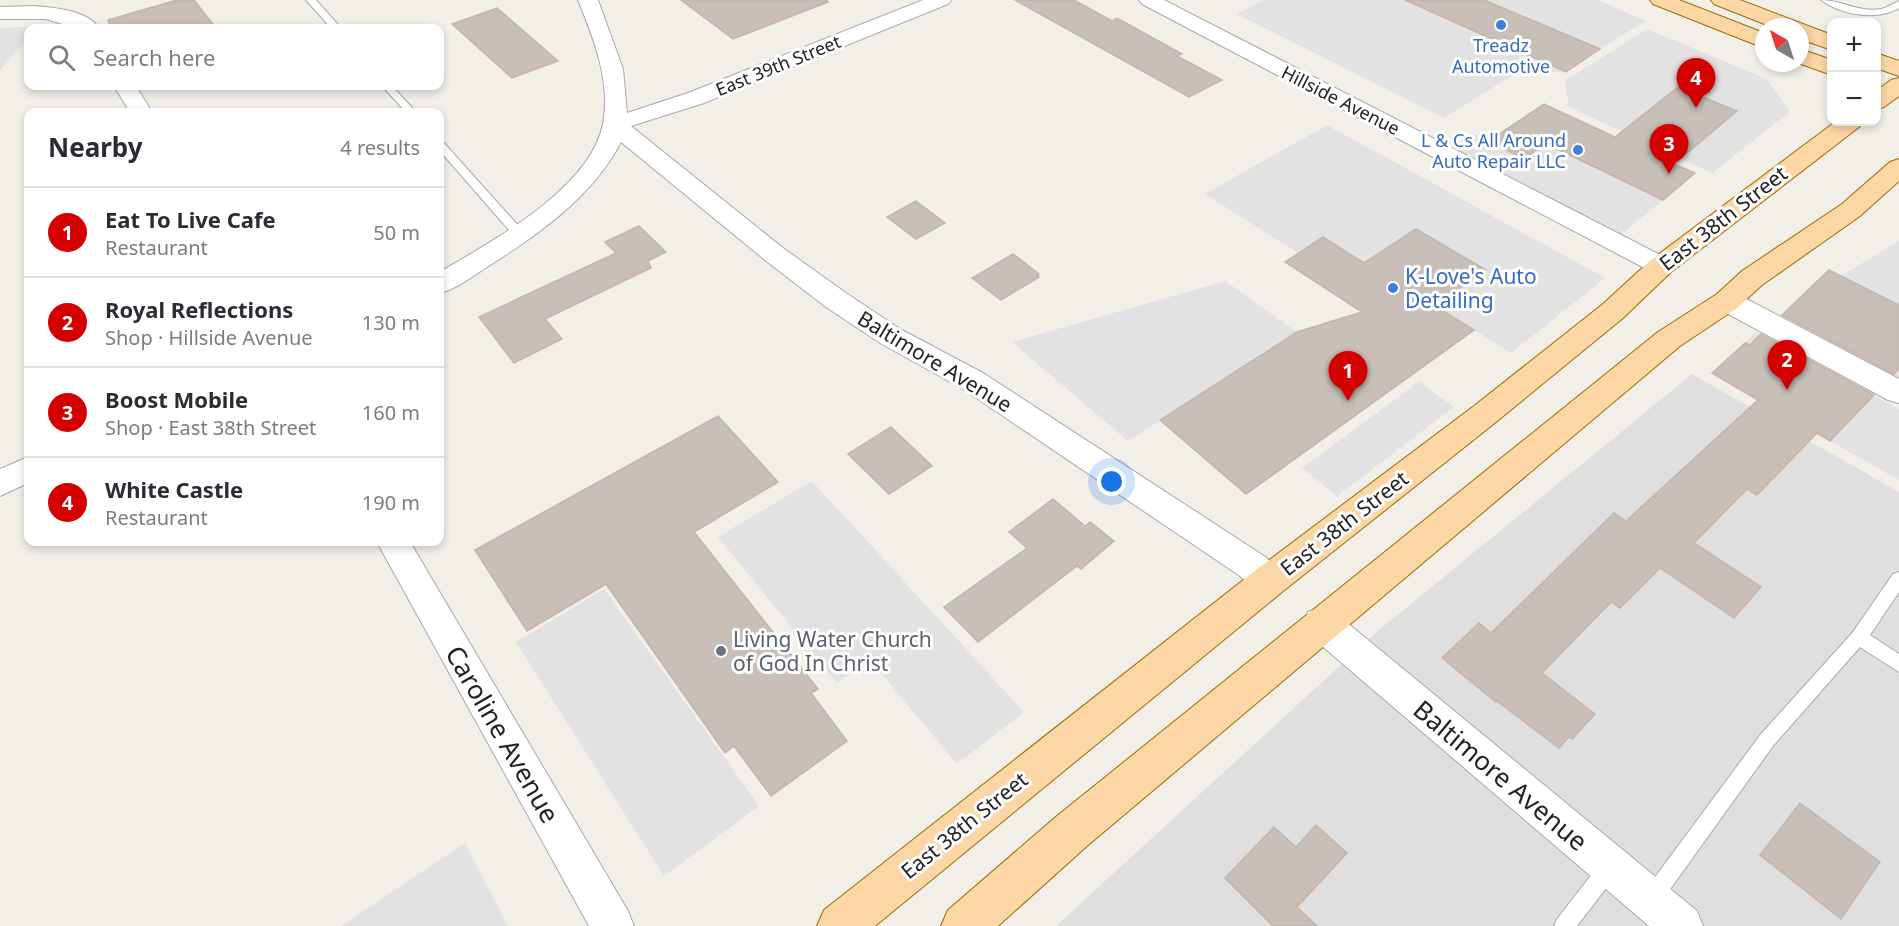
<!DOCTYPE html>
<html lang="en">
<head>
<meta charset="utf-8">
<style>
  :root { --surface:#fff; --page:#f7f7f7; --text:#2b2b33; --muted:#7c7c81; --line:#e1e1e2; --accent:#d40000 }
  body { margin:0; font-family:"Noto Sans",sans-serif; background:var(--page); color:var(--text) }
  .controls { position:absolute; right:18px; top:18px; display:grid; overflow:hidden; border-radius:12px; box-shadow:0 3px 9px #0003 }
  .controls button { width:54px; height:54px; display:grid; place-items:center; padding:0; border:0; border-bottom:2px solid var(--line); background:var(--surface); color:var(--text); font:30px sans-serif }
  .compass { position:absolute; left:1755px; top:18px; width:54px; height:54px; border-radius:50%; background:var(--surface); box-shadow:0 3px 9px #0003; rotate:321deg }
  .you { position:absolute; left:1112px; top:482px; width:21px; height:21px; margin:-15px; border:4px solid #fff; border-radius:50%; background:#1a73e8; box-shadow:0 0 0 9px #1a73e833 }
  .badge { display:grid; place-items:center; width:39px; height:39px; border-radius:50%; background:var(--accent); color:#fff; font-size:20px; font-weight:700 }
  .pin { position:absolute; translate:-50% -50px; filter:drop-shadow(0 2px 3px #0008) }
  .pin::after { content:''; position:absolute; top:32px; width:21px; height:18px; background:inherit; clip-path:polygon(0 0,100% 0,50% 100%) }
  .list { margin:0; padding:0; list-style:none }
  h2 { display:flex; justify-content:space-between; align-items:center; height:78px; margin:0; padding:0 24px; font-size:26px }
  h2 small { font-size:20px; font-weight:400; color:var(--muted) }
  .list li { display:grid; grid-template-columns:39px 1fr auto; gap:18px; align-items:center; box-sizing:border-box; height:90px; padding:0 24px; border-top:2px solid var(--line) }
  .list b { display:block; font-size:22px; white-space:nowrap }
  .list p { margin:0; font-size:20px; white-space:nowrap; color:var(--muted) }
  .list em { font-size:20px; font-style:normal; color:var(--muted) }
  .icon { flex:none; width:33px; height:33px; fill:none; stroke:currentColor; stroke-width:2; stroke-linecap:round; stroke-linejoin:round }
  .map { position:relative; flex:none; width:1899px; height:926px; overflow:hidden }
  .search { position:absolute; background:var(--surface); box-shadow:0 3px 9px #0003; left:24px; top:24px; width:420px; height:66px; display:flex; align-items:center; gap:15px; box-sizing:border-box; padding:0 21px; border-radius:12px; color:var(--muted); font-size:22px }
  .panel { position:absolute; background:var(--surface); box-shadow:0 3px 9px #0003; left:24px; top:108px; width:420px; height:438px; border-radius:12px }
  .map>svg:first-child { display:block }
  .residential { fill:#e0dfdf }
  .parking { fill:#e2e2e2 }
  .building { fill:#c7bfb8; stroke:#c4b6ab; stroke-width:1.5 }
  .lines { fill:none; stroke-linecap:round; stroke-linejoin:round }
  .lane-casing { stroke:#a9a9a9; stroke-width:2 }
  .street-casing { stroke:#a9a9a9; stroke-width:2 }
  .primary-casing { stroke:#a06b00; stroke-width:2 }
  .lane { fill:#fff; fill-rule:evenodd }
  .street { fill:#fff; fill-rule:evenodd }
  .primary { fill:#fcd6a4; fill-rule:evenodd }
  .shop-dot { fill:#3f7fe0; stroke:#fff; stroke-width:2 }
  .worship-dot { fill:#6b7280; stroke:#fff; stroke-width:2 }
  .labels { text-anchor:middle; dominant-baseline:central; stroke-width:6; stroke-linejoin:round; paint-order:stroke }
  .far-shop-label { font-size:18px; fill:#366cbe; stroke:#fff }
  .far-street-label { font-size:18px; fill:#222; stroke:#fff }
  .street-label { font-size:21px; fill:#222; stroke:#fff }
  .shop-label { font-size:21px; fill:#366cbe; stroke:#fff; text-anchor:start }
  .worship-label { font-size:21px; fill:#5b616d; stroke:#fff; text-anchor:start }
  .near-street-label { font-size:26px; fill:#222; stroke:#fff }
</style>
</head>
<body>
<div class="map">
<svg width="1899" height="926" viewBox="0 0 1899 926">
  <rect width="100%" height="100%" fill="#f2efe9"/>
  <path class="residential" d="M1692,374l207,118v434h-843l323,-296z"/>
  <g class="parking">
    <path d="M1263,0h142l161,72h-48l-74,46 -207,-104z"/>
    <path d="M1484,0h114l48,21 -46,28z"/>
    <path d="M39,26l-2,2h-9v10l-28,32v-42z"/>
    <path d="M1647,29l120,50 23,33 -78,61 -143,-66 -4,-26z"/>
    <path d="M1327,125l278,153 -94,75 -188,-116 -25,16 -93,-59z"/>
    <path d="M1472,133l52,25 21,-15 118,57 -41,34 -172,-86z"/>
    <path d="M1899,241v64l-58,-29z"/>
    <path d="M1225,281l72,51 -169,109 -116,-99z"/>
    <path d="M1788,309l111,58v18l-123,-64z"/>
    <path d="M1756,332l143,77v71l-69,-39 32,-34 -117,-64z"/>
    <path d="M1419,382l35,25 -117,89 -35,-28z"/>
    <path d="M812,481l212,231 -67,52 -87,-104 -33,23 -119,-146z"/>
    <path d="M604,589l155,217 -95,70 -148,-234z"/>
    <path d="M465,843l43,83h-167z"/>
  </g>
  <g class="building">
    <path d="M177,0h17l22,28h-106l-2,-8z"/>
    <path d="M681,0h146l1,2 -95,37z"/>
    <path d="M1015,0h59l38,21 5,-3 65,36 -5,2 45,24 -33,17z"/>
    <path d="M1405,0h79l116,49 -34,23z"/>
    <path d="M497,8l61,53 -46,17 -60,-54z"/>
    <path d="M1678,87l59,24 -63,53 21,9 -32,27 -118,-57 -21,16 -35,-18 55,-37 71,33z"/>
    <path d="M916,201l29,22 -29,16 -29,-22z"/>
    <path d="M639,226l27,26 -18,9 3,7 -106,51 17,20 -48,24 -35,-46 137,-64 -11,-11z"/>
    <path d="M1416,229l70,41 -51,36 39,24 -228,164 -86,-74 137,-88 65,-20 -77,-50 38,-25 41,26z"/>
    <path d="M1013,254l26,20 -2,2 2,1 -38,23 -29,-22z"/>
    <path d="M1829,270l70,35v63l-5,6 -112,-59z"/>
    <path d="M1761,334l113,61 -44,46 -13,-8 -60,62 -10,-6 -53,54 67,44 -27,31 -74,-50 -40,40 -9,-6 -69,71 53,41 -23,25 -3,-2 -10,11 -62,-47 -1,1 -54,-44 37,-35 12,10 123,-120 12,8 132,-121 -46,-27 33,-30 5,2z"/>
    <path d="M718,416l60,66 -84,50 124,157 -7,4 36,48 -76,55 -37,-50 -9,7 -119,-169 -79,47 -52,-81z"/>
    <path d="M891,427l41,39 -43,28 -41,-40z"/>
    <path d="M1053,499l32,27 5,-4 24,19 -33,28 -4,-3 -99,76 -34,-35 83,-59 -18,-16z"/>
    <path d="M1800,803l80,59 -39,57 -81,-64z"/>
    <path d="M1316,825l31,28 -50,54 20,19h-44l-48,-48 49,-51 22,20z"/>
  </g>
  <g class="lines">
    <g class="lane-casing">
      <g id="lane">
        <path d="M306,0h10l25,28h-10z"/>
        <path d="M1821,0c20,0 39,13 60,9 6,-1 12,-6 18,-8v7c-22,13 -59,7 -78,-8z"/>
        <path d="M382,86h10l24,26h-10z"/>
        <path d="M440,142l4,1 79,88 2,3 -2,3h-8l-75,-86z"/>
        <path d="M1899,572v20l-29,43 29,19v18l-39,-25 -87,99 -115,160 -7,3 -7,-3 -3,-7 3,-7 117,-158 92,-102 40,-58z"/>
        <path d="M1610,857l7,3 3,7 -3,7 -40,52h-23l3,-7 46,-59z"/>
      </g>
    </g>
    <g class="street-casing">
      <g id="street">
        <path d="M578,0h20l25,69 4,44 61,-20 235,-93h28l-3,4 -244,99 -73,23 152,122 63,45 54,36 83,44 281,183 17,15 5,10 -5,10c-19,7 -27,-2 -41,-15l-277,-187 -83,-46 -54,-36 -61,-47 -144,-118c-29,56 -85,94 -137,127 -14,9 -28,20 -44,24v-21c52,-31 150,-83 163,-148 8,-42 -9,-85 -25,-124z"/>
        <path d="M1139,0h25l506,260 4,6 -4,6 -9,3 -9,-3 -510,-268z"/>
        <path d="M35,6c20,2 52,4 64,22h-24l-29,-9h-46v-12z"/>
        <path d="M114,86h22l16,26h-22z"/>
        <path d="M1727,292l10,2 162,85v24l-11,-3 -171,-92 -4,-7 4,-7z"/>
        <path d="M28,457v26l-28,13v-27z"/>
        <path d="M377,542h33l218,369 6,15h-45z"/>
        <path d="M1321,607l13,5 363,299 6,15h-54l-341,-292 -5,-11 5,-11z"/>
      </g>
    </g>
    <g class="primary-casing">
      <g id="primary">
        <path d="M1650,0h29l85,33v15l-111,-44z"/>
        <path d="M1711,0h29l92,35v15l-32,-11v-12h-28l-58,-23z"/>
        <path d="M1800,49l32,11v15l-34,-12h2z"/>
        <path d="M1876,53l23,8v15l-23,-8z"/>
        <path d="M1899,78v18l-15,11 -8,2v-18l15,-11z"/>
        <path d="M1835,122h27l-3,5 -188,145 -48,46 -127,104 -214,170 -407,334h-58l7,-16 432,-340 218,-164 129,-102 48,-44z"/>
        <path d="M1899,159v22l-39,35 -98,69 -25,23 -57,38 -593,500 -89,80h-57l7,-16 109,-94 601,-484 59,-38 25,-23 100,-67 48,-42z"/>
      </g>
    </g>
    <use href="#lane" class="lane"/>
    <use href="#street" class="street"/>
    <use href="#primary" class="primary"/>
  </g>
  <g class="shop-dot">
    <circle cx="1501" cy="25" r="6"/>
    <circle cx="1578" cy="150" r="6"/>
    <circle cx="1393" cy="288" r="6"/>
  </g>
  <circle class="worship-dot" cx="721" cy="651" r="6"/>
  <g class="labels">
    <g class="far-shop-label">
      <text x="1501" y="45">Treadz<tspan x="1501" dy="21">Automotive</tspan></text>
      <text x="1566" y="140" text-anchor="end">L &amp; Cs All Around<tspan x="1566" dy="21">Auto Repair LLC</tspan></text>
    </g>
    <g class="far-street-label">
      <text transform="translate(778 65) rotate(-22)">East 39th Street</text>
      <text transform="translate(1341 100) rotate(27)">Hillside Avenue</text>
    </g>
    <g class="street-label">
      <text transform="translate(1723 218) rotate(-38)">East 38th Street</text>
      <text transform="translate(935 361) rotate(31)">Baltimore Avenue</text>
      <text transform="translate(1344 523) rotate(-38)">East 38th Street</text>
      <text transform="translate(964 825) rotate(-39)">East 38th Street</text>
    </g>
    <g class="shop-label">
      <text x="1405" y="276">K-Love's Auto<tspan x="1405" dy="24">Detailing</tspan></text>
    </g>
    <g class="worship-label">
      <text x="733" y="639">Living Water Church<tspan x="733" dy="24">of God In Christ</tspan></text>
    </g>
    <g class="near-street-label">
      <text transform="translate(503 734) rotate(60)">Caroline Avenue</text>
      <text transform="translate(1501 775) rotate(40)">Baltimore Avenue</text>
    </g>
  </g>
</svg>
<div class="controls">
<button>+</button>
<button>−</button>
</div>
<svg class="compass" viewBox="-18 -18 36 36"><path d="M0-13l5 13h-10z" fill="#e53935"/><path d="M0 13l5-13h-10z" fill="#7c7c81"/></svg>
<div class="you"></div>
<div class="pin badge" style="left:1348px;top:401px">1</div>
<div class="pin badge" style="left:1787px;top:390px">2</div>
<div class="pin badge" style="left:1669px;top:174px">3</div>
<div class="pin badge" style="left:1696px;top:108px">4</div>
<div class="search"><svg class="icon" aria-label="search" viewBox="0 0 24 24"><circle cx="10" cy="10" r="6"/><path d="M15 15l6 6"/></svg>Search here</div>
<section class="panel">
<h2>Nearby<small>4 results</small></h2>
<ul class="list">
<li><span class="badge">1</span><div><b>Eat To Live Cafe</b><p>Restaurant</p></div><em>50 m</em></li>
<li><span class="badge">2</span><div><b>Royal Reflections</b><p>Shop · Hillside Avenue</p></div><em>130 m</em></li>
<li><span class="badge">3</span><div><b>Boost Mobile</b><p>Shop · East 38th Street</p></div><em>160 m</em></li>
<li><span class="badge">4</span><div><b>White Castle</b><p>Restaurant</p></div><em>190 m</em></li>
</ul>
</section>
</div>
</body>
</html>
